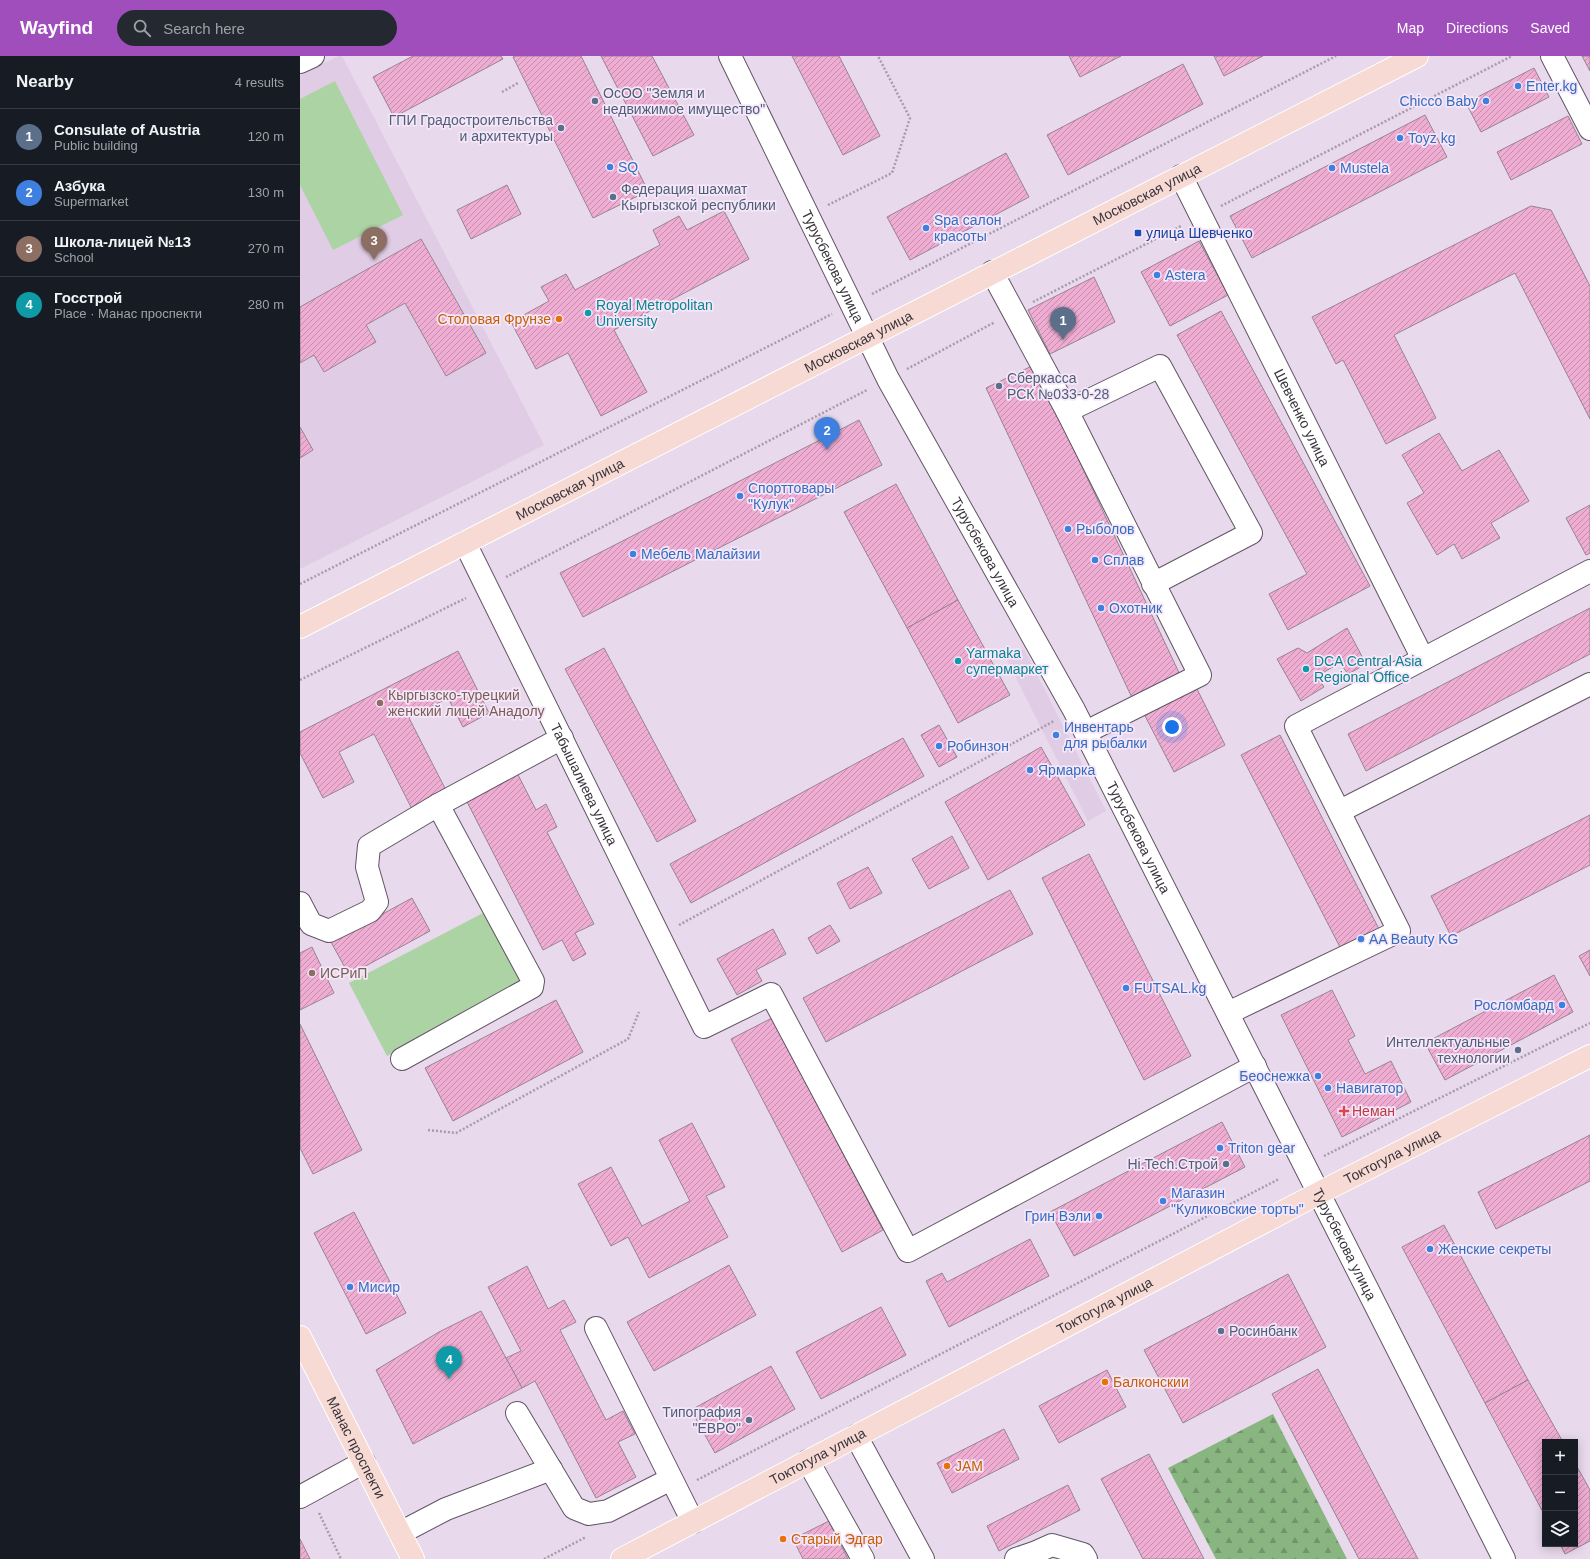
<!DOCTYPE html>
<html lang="en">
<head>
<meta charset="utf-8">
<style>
  :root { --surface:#171b24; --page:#242831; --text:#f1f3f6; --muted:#9ea1a6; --line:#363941; --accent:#a14ebd }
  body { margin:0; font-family:Helvetica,sans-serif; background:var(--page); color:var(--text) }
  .controls { position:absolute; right:12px; bottom:12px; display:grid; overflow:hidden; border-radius:0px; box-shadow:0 2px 10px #0003 }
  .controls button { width:36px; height:36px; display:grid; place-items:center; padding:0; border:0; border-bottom:1px solid var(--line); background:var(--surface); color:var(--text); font:20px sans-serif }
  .you { position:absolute; left:872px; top:671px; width:14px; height:14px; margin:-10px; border:3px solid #fff; border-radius:50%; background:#1a73e8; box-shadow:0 0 0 6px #1a73e833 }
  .badge { display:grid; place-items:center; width:26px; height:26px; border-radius:50%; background:var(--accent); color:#fff; font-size:13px; font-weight:700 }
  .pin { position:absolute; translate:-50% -33px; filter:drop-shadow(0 1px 2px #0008) }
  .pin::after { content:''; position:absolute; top:21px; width:14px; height:12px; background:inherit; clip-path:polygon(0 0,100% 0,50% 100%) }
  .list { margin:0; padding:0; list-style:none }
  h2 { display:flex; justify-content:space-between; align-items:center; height:52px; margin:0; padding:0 16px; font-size:17px }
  h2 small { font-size:13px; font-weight:400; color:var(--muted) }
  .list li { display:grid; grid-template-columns:26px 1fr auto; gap:12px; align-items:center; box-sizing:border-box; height:56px; padding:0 16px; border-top:1px solid var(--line) }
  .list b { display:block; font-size:15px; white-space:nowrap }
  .list p { margin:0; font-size:13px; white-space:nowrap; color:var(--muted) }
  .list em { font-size:13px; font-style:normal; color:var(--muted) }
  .icon { flex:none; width:22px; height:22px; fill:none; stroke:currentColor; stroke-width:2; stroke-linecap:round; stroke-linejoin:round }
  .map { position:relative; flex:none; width:1290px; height:1503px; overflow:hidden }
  header { display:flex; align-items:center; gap:24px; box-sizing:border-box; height:56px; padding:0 20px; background:var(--accent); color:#fff }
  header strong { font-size:19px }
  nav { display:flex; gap:22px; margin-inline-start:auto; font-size:14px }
  .search { width:280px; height:36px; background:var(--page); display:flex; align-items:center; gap:10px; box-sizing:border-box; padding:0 14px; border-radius:22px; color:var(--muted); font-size:15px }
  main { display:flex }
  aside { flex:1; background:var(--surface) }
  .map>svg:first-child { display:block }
  .built { fill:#e0cce4 }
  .grass { fill:#acd3a4 }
  .forest { fill:url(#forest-firs) }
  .building { fill:url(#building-hatch); stroke:#998490 }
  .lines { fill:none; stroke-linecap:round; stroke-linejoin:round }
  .minor-casing { stroke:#625565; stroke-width:24 }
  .major-casing { stroke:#fff; stroke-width:24 }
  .path { stroke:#a79cab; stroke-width:2.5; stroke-dasharray:2 2; stroke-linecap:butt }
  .minor { stroke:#fff; stroke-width:22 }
  .major { stroke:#f6dad3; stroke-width:22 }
  .shop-dot { fill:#3f7fe0; stroke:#f5e7f9; stroke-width:1.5 }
  .service-dot { fill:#5c6f8a; stroke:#f5e7f9; stroke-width:1.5 }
  .transit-dot { fill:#1a4fb4; stroke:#f5e7f9; stroke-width:1.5 }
  .culture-dot { fill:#0f9aa8; stroke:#f5e7f9; stroke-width:1.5 }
  .food-dot { fill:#e8710a; stroke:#f5e7f9; stroke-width:1.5 }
  .education-dot { fill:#8d6e63; stroke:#f5e7f9; stroke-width:1.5 }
  .health-dot { fill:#e0444e; stroke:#f5e7f9; stroke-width:1.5 }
  .labels { text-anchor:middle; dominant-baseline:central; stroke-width:3.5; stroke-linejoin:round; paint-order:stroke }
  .shop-label { font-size:14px; fill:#366cbe; stroke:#f5e7f9; text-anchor:start }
  .service-label { font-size:14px; fill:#4e5e75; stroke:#f5e7f9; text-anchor:start }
  .street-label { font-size:14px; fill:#38333a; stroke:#f5e7f9 }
  .transit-label { font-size:14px; fill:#164399; stroke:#f5e7f9; text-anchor:start }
  .culture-label { font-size:14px; fill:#0d838f; stroke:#f5e7f9; text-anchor:start }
  .food-label { font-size:14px; fill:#c56008; stroke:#f5e7f9; text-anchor:start }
  .education-label { font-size:14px; fill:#785e54; stroke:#f5e7f9; text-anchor:start }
  .health-label { font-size:14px; fill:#be3a42; stroke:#f5e7f9; text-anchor:start }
</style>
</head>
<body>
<header>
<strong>Wayfind</strong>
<div class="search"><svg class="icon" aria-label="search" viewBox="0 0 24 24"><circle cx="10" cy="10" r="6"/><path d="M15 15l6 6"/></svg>Search here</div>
<nav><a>Map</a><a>Directions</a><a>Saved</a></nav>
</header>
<main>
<aside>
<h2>Nearby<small>4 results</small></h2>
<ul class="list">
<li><span class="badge" style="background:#5c6f8a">1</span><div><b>Consulate of Austria</b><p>Public building</p></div><em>120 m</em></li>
<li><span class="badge" style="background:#3f7fe0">2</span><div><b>Азбука</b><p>Supermarket</p></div><em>130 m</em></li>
<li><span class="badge" style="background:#8d6e63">3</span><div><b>Школа-лицей №13</b><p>School</p></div><em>270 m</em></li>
<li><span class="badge" style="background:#0f9aa8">4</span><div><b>Госстрой</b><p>Place · Манас проспекти</p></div><em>280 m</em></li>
</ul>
</aside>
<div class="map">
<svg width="1290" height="1503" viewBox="0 0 1290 1503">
  <defs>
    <pattern id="forest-firs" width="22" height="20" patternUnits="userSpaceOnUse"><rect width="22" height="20" fill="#89b680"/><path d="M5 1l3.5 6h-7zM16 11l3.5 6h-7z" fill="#71956a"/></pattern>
    <pattern id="building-hatch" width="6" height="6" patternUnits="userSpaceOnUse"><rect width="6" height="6" fill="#efadd3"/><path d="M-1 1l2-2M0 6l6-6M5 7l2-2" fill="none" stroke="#c38dac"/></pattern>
  </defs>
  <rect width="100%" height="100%" fill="#e8d9ec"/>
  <g class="built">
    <path d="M39,0h3l202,389 -244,124v-494z"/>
    <path d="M724,593l82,162 -18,10 -82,-163z"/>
  </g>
  <g class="grass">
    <path d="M35,25l68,134 -70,35 -33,-65v-86z"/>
    <path d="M185,856l38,73 -136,71 -38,-73z"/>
  </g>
  <path class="forest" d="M973,1358l74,145h-131l-48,-91z"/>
  <g class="building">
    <path d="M113,0h88l2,3 -109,58 -21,-40z"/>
    <path d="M214,0h67l67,135 -55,27 -80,-161z"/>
    <path d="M301,0h51l42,79 -41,21z"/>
    <path d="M492,0h47l41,80 -37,19z"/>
    <path d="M769,0h52l-41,21z"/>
    <path d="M914,0h49l-39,20z"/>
    <path d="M1282,0h8v15z"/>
    <path d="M883,8l20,40 -135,71 -21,-40z"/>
    <path d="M1234,12l15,29 -68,35 -15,-29z"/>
    <path d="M1125,59l22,42 -195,101 -22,-42z"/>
    <path d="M1268,60l14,28 -71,36 -14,-28z"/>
    <path d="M706,97l23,44 -119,63 -23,-43z"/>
    <path d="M207,129l14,29 -50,25 -14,-29z"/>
    <path d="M1231,150l20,4 39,76v133l-75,-146 -121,62 42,83 -50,26 -43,-84 -7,4 -24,-47z"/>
    <path d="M424,155l25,48 -135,71 33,62 -46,24 -33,-63 -32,16 -25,-47 38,-21 -8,-14 25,-13 9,16 85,-45 -7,-15 26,-14 8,14z"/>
    <path d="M121,183l65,114 -40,23 -41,-73 -39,22 10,17 -52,30 -10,-17 -14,8v-56z"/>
    <path d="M899,185l29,54 -58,31 -29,-54z"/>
    <path d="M794,221l21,45 -65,32 -22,-44z"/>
    <path d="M921,255l149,275 -82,44 -19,-36 38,-20 -130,-239z"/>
    <path d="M734,309l148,314 -48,23 -148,-314z"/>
    <path d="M559,364l23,45 -299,152 -23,-44z"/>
    <path d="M0,371l13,23 -13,8z"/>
    <path d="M1139,377l23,38 37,-21 30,51 -38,22 9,15 -38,21 -8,-15 -17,11 -30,-52 17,-10 -22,-38z"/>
    <path d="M596,428l62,116 -51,28 -63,-116z"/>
    <path d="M1290,449v48l-4,2 -20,-37z"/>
    <path d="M658,544l52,95 -52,28 -51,-95z"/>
    <path d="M1290,552v46l-224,117 -18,-37z"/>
    <path d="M1047,572l19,36 -18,10 -8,-11 -23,13 7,11 -23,14 -24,-42 21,-11 9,5z"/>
    <path d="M304,592l92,173 -39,21 -92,-173z"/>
    <path d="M158,595l31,62 -26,14 -15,-29 -39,20 40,78 -35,17 -40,-79 -35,18 15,30 -31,16 -23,-45v-21z"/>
    <path d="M895,629l30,60 -51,27 -31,-60z"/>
    <path d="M639,669l18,32 -18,10 -18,-32z"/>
    <path d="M980,679l100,196 -38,20 -101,-196z"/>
    <path d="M603,682l21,38 -233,127 -21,-39z"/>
    <path d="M741,691l44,78 -97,55 -43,-78z"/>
    <path d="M214,711l22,43 10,-6 11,23 -10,5 47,92 -19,9 11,21 -13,7 -11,-21 -19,10 -80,-156z"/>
    <path d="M1290,759v50l-139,71 -20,-40z"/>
    <path d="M652,780l17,32 -40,21 -17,-30z"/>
    <path d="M789,798l102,202 -47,24 -102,-202z"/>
    <path d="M568,811l14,26 -32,16 -13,-26z"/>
    <path d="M710,834l23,44 -207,108 -23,-44z"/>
    <path d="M112,842l18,33 -81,44 -18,-33z"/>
    <path d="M530,869l10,16 -23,13 -9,-16z"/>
    <path d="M473,873l13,25 -30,16 6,11 -25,14 -20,-36z"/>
    <path d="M12,891l22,46 -34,17v-57z"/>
    <path d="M1290,894v26l-11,-20z"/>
    <path d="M1254,919l19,37 -128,68 -20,-37z"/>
    <path d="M1032,934l23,46 -7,4 17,34 26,-13 20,41 -69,35 -61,-122z"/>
    <path d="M256,944l27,52 -130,69 -28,-53z"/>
    <path d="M472,962l111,212 -41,22 -111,-213z"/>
    <path d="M0,968l62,126 -49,24 -13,-26z"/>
    <path d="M922,1066l23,45 -171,89 -24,-44z"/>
    <path d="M392,1067l33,64 -19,9 22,41 -79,41 -21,-41 -17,9 -33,-62 33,-17 31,59 48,-25 -31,-61z"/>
    <path d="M1290,1079v46l-94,48 -18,-37z"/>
    <path d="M54,1156l52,101 -40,21 -52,-101z"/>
    <path d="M1144,1169l84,155 -43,23 -83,-156z"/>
    <path d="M730,1183l19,37 -100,51 -23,-46 16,-8 5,9z"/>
    <path d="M429,1209l27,50 -102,56 -27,-49z"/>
    <path d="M227,1210l21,43 16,-9 12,22 -16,8 46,90 17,-9 12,23 -17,8 18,35 -40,21 -61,-117 -13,7 -16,-30 15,-7 -33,-64z"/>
    <path d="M988,1218l38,73 -143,76 -39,-73z"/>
    <path d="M581,1251l25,48 -85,44 -25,-47z"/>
    <path d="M181,1255l41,77 -109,56 -37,-74 63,-38z"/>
    <path d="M471,1310l24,43 -80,44 -24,-43z"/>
    <path d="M1018,1313l100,190h-59l-87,-165z"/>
    <path d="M807,1314l19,37 -67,36 -20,-37z"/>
    <path d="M1228,1324l35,62h-18v74l-60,-113z"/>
    <path d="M704,1373l15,30 -67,34 -15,-30z"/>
    <path d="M849,1398l55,105h-61l-42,-80z"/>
    <path d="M1275,1407l15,27v51l-25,13 -5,-10h15z"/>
    <path d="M768,1429l12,25 -81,41 -12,-25z"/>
    <path d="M529,1465l19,38h-45l-10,-20z"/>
    <path d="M0,1483l10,20h-10z"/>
  </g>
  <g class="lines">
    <g class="minor-casing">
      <g id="minor">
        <path id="s1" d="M430,0l158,323 186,331 430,849"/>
        <path d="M1252,0l38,73"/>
        <path d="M0,6l13,-6"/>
        <path id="s2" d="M881,120l242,483"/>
        <path d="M692,216l75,139 133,264 -114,57"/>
        <path d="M767,355l93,-45 91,167 -98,51"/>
        <path id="s3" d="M165,487l239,484 67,-33 137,257 347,-185"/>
        <path d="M1040,755l250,-127"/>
        <path d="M0,847l11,21 18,7 41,-20 7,-9 -10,-35 2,-21 69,-41 124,-67"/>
        <path d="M928,957l171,-82 -103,-205 294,-155"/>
        <path d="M102,1003l130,-72 1,-6 -95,-176"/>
        <path d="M296,1272l97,194"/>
        <path d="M217,1357l57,95 15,6 19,-3 63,-32"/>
        <path d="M556,1380l67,123"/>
        <path d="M508,1405l55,98"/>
        <path d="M0,1441l64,-35"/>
        <path d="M100,1477l46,-24 105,-40"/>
        <path d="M716,1503l18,-6 18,-8 31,9 3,5"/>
      </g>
    </g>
    <g class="major-casing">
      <g id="major">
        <path id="s4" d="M0,571l1117,-571"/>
        <path id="s5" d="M0,1281l113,222"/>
        <path id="s6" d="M322,1503l697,-366 271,-137"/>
      </g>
    </g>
    <g class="path">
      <path d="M202,36l16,-9"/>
      <path d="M528,149l64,-32 18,-55 -32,-62"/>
      <path d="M921,150l291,-150"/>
      <path d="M572,238l464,-238"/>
      <path d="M733,246l148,-76"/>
      <path d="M607,313l88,-47"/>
      <path d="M206,521l361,-187"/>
      <path d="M0,528l532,-270"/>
      <path d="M0,624l166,-82"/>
      <path d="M379,869l375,-204"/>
      <path d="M128,1074l28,3 172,-94 11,-27"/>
      <path d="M1024,1100l266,-133"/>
      <path d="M397,1424l582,-301"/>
      <path d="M19,1457l22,46"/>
      <path d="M244,1503l42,-22"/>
    </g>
    <use href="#minor" class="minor"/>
    <use href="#major" class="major"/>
  </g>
  <g class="shop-dot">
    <circle cx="1218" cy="30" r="4"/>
    <circle cx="1186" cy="45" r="4"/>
    <circle cx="1100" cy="82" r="4"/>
    <circle cx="310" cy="111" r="4"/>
    <circle cx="1032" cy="112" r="4"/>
    <circle cx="626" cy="172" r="4"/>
    <circle cx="857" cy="219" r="4"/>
    <circle cx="440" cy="440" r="4"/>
    <circle cx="768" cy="473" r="4"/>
    <circle cx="333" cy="498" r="4"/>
    <circle cx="795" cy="504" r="4"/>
    <circle cx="801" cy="552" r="4"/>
    <circle cx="756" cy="679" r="4"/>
    <circle cx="639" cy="690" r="4"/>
    <circle cx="730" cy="714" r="4"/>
    <circle cx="1061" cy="883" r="4"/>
    <circle cx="826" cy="932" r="4"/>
    <circle cx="1262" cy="949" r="4"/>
    <circle cx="1018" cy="1020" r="4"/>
    <circle cx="1028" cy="1032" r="4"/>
    <circle cx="920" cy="1092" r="4"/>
    <circle cx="863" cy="1145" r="4"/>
    <circle cx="799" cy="1160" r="4"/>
    <circle cx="1130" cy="1193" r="4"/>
    <circle cx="50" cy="1231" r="4"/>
  </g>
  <g class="service-dot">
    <circle cx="295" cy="45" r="4"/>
    <circle cx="261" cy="72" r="4"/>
    <circle cx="313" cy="141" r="4"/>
    <circle cx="699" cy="330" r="4"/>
    <circle cx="1218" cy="994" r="4"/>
    <circle cx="926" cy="1108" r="4"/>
    <circle cx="921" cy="1275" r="4"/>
    <circle cx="449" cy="1364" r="4"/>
  </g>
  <rect class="transit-dot" x="834" y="173" width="8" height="8" rx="2"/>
  <g class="culture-dot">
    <circle cx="288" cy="257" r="4"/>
    <circle cx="658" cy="605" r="4"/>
    <circle cx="1006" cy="613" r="4"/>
  </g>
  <g class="food-dot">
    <circle cx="259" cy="263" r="4"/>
    <circle cx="805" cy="1326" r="4"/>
    <circle cx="647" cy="1410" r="4"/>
    <circle cx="483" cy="1483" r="4"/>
  </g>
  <g class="education-dot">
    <circle cx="80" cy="647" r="4"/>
    <circle cx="12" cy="917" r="4"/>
  </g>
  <path class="health-dot" d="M1042 1049h4v4h4v4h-4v4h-4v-4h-4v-4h4z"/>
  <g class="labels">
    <g class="shop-label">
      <text x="1226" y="30">Enter.kg</text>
      <text x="1178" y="45" text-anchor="end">Chicco Baby</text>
      <text x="1108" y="82">Toyz kg</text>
      <text x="318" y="111">SQ</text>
      <text x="1040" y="112">Mustela</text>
      <text x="634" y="164">Spa салон<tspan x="634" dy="16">красоты</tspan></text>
      <text x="865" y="219">Astera</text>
      <text x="448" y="432">Спорттовары<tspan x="448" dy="16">"Кулук"</tspan></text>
      <text x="776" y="473">Рыболов</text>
      <text x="341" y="498">Мебель Малайзии</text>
      <text x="803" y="504">Сплав</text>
      <text x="809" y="552">Охотник</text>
      <text x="764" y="671">Инвентарь<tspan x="764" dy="16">для рыбалки</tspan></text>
      <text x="647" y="690">Робинзон</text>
      <text x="738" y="714">Ярмарка</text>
      <text x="1069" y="883">AA Beauty KG</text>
      <text x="834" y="932">FUTSAL.kg</text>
      <text x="1254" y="949" text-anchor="end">Росломбард</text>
      <text x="1010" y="1020" text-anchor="end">Беоснежка</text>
      <text x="1036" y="1032">Навигатор</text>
      <text x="928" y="1092">Triton gear</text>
      <text x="871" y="1137">Магазин<tspan x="871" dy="16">"Куликовские торты"</tspan></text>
      <text x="791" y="1160" text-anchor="end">Грин Вэли</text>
      <text x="1138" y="1193">Женские секреты</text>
      <text x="58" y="1231">Мисир</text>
    </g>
    <g class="service-label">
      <text x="303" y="37">ОсОО "Земля и<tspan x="303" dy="16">недвижимое имущество"</tspan></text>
      <text x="253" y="64" text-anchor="end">ГПИ Градостроительства<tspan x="253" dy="16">и архитектуры</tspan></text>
      <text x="321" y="133">Федерация шахмат<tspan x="321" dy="16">Кыргызской республики</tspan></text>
      <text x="707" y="322">Сберкасса<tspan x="707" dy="16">РСК №033-0-28</tspan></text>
      <text x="1210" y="986" text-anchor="end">Интеллектуальные<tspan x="1210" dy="16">технологии</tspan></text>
      <text x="918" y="1108" text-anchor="end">Hi.Tech.Строй</text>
      <text x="929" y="1275">Росинбанк</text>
      <text x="441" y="1356" text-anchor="end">Типография<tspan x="441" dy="16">"ЕВРО"</tspan></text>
    </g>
    <g class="street-label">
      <text stroke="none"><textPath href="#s4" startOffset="951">Московская улица</textPath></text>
      <text stroke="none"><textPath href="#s1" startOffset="234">Турусбекова улица</textPath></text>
      <text stroke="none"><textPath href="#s4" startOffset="627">Московская улица</textPath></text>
      <text stroke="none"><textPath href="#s2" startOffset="270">Шевченко улица</textPath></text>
      <text stroke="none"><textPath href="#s4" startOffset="303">Московская улица</textPath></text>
      <text stroke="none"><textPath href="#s1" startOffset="558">Турусбекова улица</textPath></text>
      <text stroke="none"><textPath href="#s3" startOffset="269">Табышалиева улица</textPath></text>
      <text stroke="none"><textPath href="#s1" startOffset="882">Турусбекова улица</textPath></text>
      <text stroke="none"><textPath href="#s6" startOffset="869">Токтогула улица</textPath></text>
      <text stroke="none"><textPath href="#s1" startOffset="1338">Турусбекова улица</textPath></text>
      <text stroke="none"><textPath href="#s6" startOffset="545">Токтогула улица</textPath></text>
      <text stroke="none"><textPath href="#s5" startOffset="124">Манас проспекти</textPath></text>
      <text stroke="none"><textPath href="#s6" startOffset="221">Токтогула улица</textPath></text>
    </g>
    <g class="transit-label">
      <text x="846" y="177">улица Шевченко</text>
    </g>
    <g class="culture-label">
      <text x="296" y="249">Royal Metropolitan<tspan x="296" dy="16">University</tspan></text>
      <text x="666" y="597">Yarmaka<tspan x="666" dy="16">супермаркет</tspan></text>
      <text x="1014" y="605">DCA Central Asia<tspan x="1014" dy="16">Regional Office</tspan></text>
    </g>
    <g class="food-label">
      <text x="251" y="263" text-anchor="end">Столовая Фрунзе</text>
      <text x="813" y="1326">Балконскии</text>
      <text x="655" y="1410">JAM</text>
      <text x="491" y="1483">Старый Эдгар</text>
    </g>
    <g class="education-label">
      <text x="88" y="639">Кыргызско-турецкий<tspan x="88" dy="16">женский лицей Анадолу</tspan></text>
      <text x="20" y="917">ИСРиП</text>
    </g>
    <g class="health-label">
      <text x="1052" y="1055">Неман</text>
    </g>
  </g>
</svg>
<div class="controls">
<button>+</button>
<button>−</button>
<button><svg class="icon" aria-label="layers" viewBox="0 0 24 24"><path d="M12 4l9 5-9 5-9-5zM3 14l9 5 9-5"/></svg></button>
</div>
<div class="you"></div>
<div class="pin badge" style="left:763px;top:284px;background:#5c6f8a">1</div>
<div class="pin badge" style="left:527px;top:394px;background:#3f7fe0">2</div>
<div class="pin badge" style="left:74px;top:204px;background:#8d6e63">3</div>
<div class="pin badge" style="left:149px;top:1323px;background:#0f9aa8">4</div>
</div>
</main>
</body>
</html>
